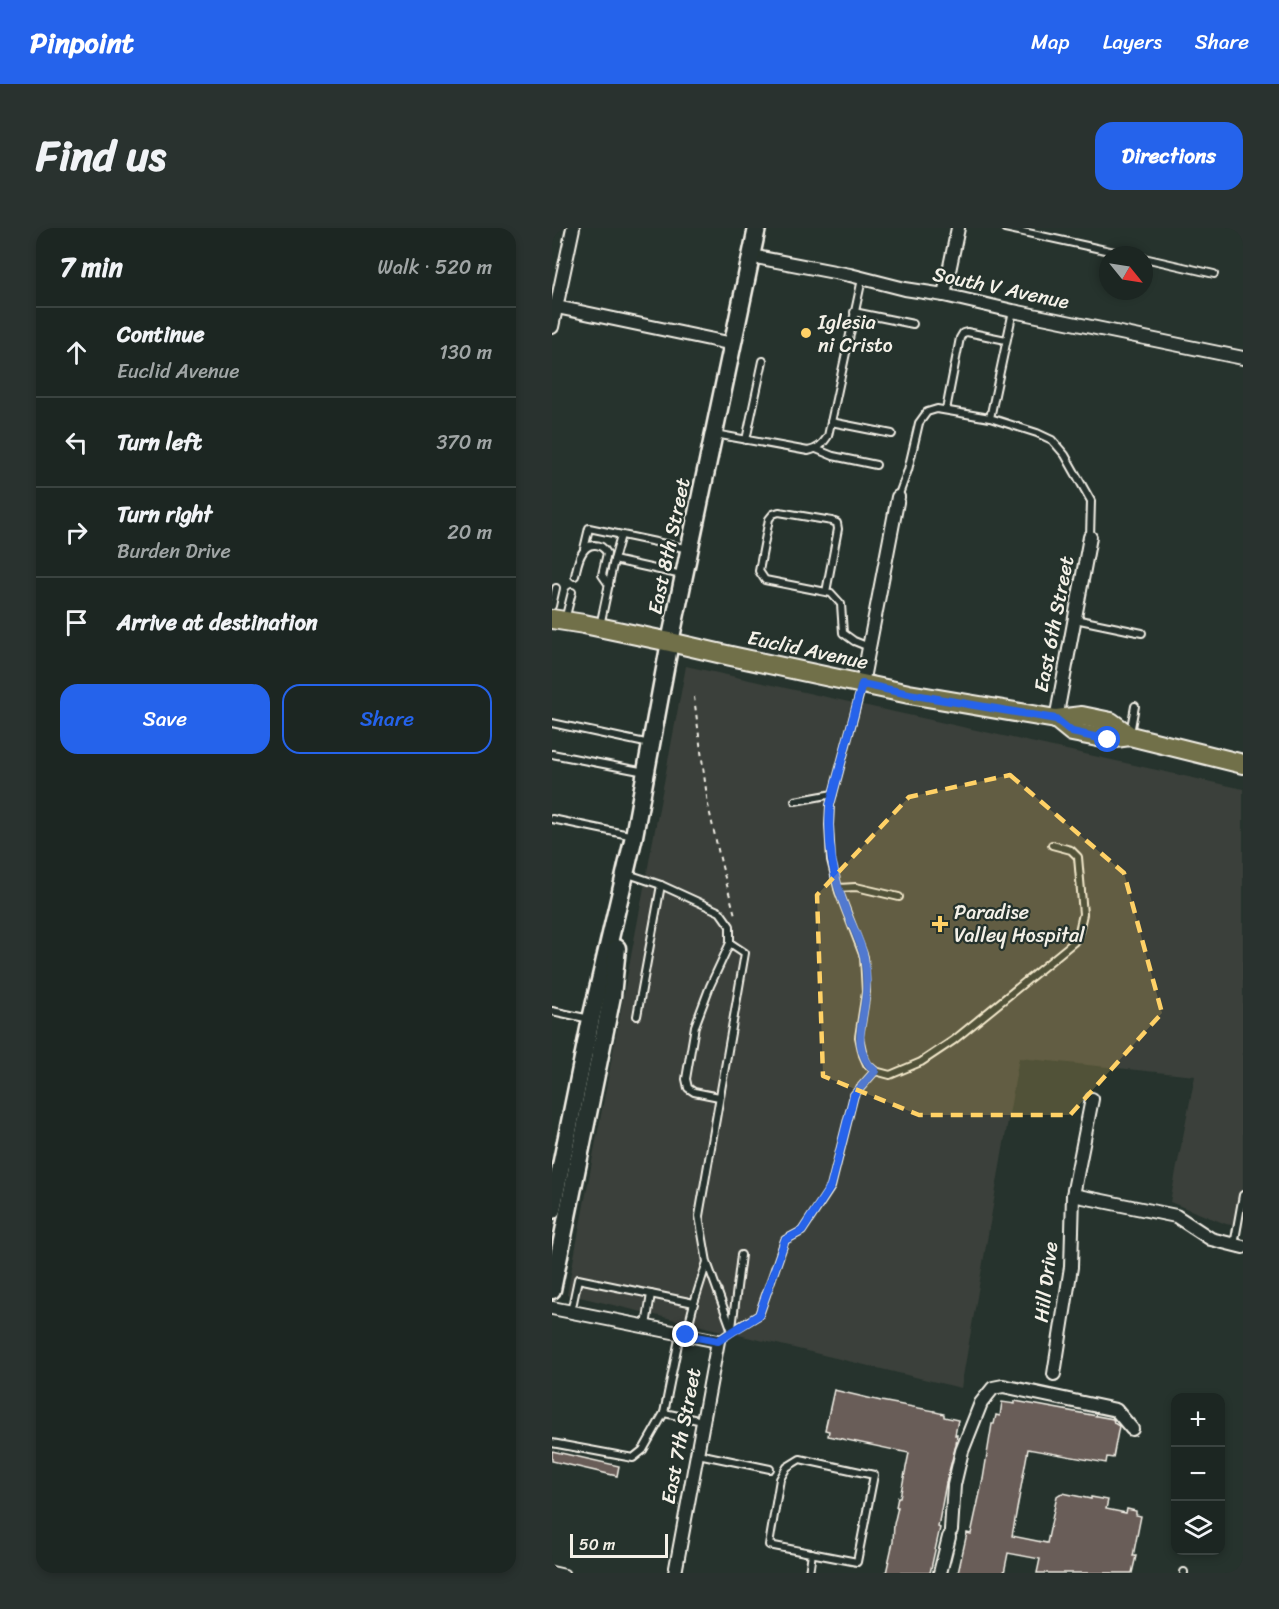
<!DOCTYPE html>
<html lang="en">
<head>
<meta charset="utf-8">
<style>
  :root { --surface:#1c2622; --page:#29322f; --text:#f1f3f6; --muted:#a0a5a5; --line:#3a4340; --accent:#2563eb }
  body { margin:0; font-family:Sriracha,sans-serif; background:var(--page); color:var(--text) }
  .controls { position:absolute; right:18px; bottom:18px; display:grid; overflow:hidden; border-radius:12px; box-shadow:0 3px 9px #0003 }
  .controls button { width:54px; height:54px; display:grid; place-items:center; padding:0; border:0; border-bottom:2px solid var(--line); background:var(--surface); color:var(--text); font:30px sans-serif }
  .compass { position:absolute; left:547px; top:18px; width:54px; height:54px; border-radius:50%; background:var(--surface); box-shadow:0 3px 9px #0003; rotate:120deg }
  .scale { position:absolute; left:18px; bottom:15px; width:98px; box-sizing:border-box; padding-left:6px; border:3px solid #f4f1e8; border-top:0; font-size:16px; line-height:21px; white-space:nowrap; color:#f4f1e8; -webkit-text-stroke:4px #26332d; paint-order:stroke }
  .stop { position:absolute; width:18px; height:18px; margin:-14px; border:4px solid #2563eb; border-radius:50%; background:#fff }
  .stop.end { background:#2563eb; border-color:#fff; box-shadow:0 2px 6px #0008 }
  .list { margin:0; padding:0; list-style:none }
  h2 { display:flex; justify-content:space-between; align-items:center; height:78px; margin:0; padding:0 24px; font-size:26px }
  h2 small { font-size:20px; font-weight:400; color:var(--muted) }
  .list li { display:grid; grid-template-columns:39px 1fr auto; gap:18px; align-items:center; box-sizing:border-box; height:90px; padding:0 24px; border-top:2px solid var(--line) }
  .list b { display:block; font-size:22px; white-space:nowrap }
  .list p { margin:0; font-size:20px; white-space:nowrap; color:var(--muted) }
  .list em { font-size:20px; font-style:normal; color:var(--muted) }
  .actions { display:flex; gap:12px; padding:18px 24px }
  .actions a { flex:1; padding:14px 0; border:2px solid var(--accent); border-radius:18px; text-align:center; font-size:21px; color:var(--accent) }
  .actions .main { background:var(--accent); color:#fff }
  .icon { flex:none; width:33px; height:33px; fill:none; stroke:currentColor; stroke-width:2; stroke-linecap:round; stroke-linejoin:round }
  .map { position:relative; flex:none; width:691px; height:1345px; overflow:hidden; border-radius:18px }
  header { display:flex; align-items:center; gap:36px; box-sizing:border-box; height:84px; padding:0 30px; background:var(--accent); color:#fff }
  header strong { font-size:28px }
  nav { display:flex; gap:33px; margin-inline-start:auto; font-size:21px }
  .intro { display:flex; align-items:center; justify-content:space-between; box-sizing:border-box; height:144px; padding:0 36px }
  h1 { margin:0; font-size:42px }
  .button { padding:15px 27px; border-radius:18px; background:var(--accent); color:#fff; font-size:21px; font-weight:700 }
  main { display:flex; gap:36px; padding:0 36px }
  aside { flex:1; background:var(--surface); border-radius:18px; box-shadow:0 3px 9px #0003 }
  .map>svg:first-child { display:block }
  .built { fill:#3a403a }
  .building { fill:#695d58; stroke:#f4f1e8; stroke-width:1.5 }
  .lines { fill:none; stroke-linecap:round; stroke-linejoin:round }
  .service-casing { stroke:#f4f1e8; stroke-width:10 }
  .minor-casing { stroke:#f4f1e8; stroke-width:16 }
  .secondary-casing { stroke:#f4f1e8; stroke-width:21 }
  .primary-casing { stroke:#f4f1e8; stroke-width:22 }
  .path { stroke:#f4f1e8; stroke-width:2; stroke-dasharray:4.5 4.5; stroke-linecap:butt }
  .service { stroke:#26332d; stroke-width:6 }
  .minor { stroke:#26332d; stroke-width:12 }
  .secondary { stroke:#26332d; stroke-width:16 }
  .primary { stroke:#71704a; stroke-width:18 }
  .route { stroke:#2563eb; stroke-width:8 }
  .marked { fill:#ffd166; fill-opacity:0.2; stroke:#ffd166; stroke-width:4.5; stroke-dasharray:12 8; stroke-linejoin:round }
  .poi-dot { fill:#ffd166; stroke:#26332d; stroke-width:2 }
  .labels { text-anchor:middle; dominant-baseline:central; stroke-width:4.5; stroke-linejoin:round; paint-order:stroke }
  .street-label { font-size:20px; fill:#f4f1e8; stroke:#26332d }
  .poi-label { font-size:20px; fill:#f4f1e8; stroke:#26332d; text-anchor:start }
</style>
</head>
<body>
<header>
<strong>Pinpoint</strong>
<nav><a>Map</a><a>Layers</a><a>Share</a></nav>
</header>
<div class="intro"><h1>Find us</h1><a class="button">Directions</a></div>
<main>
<aside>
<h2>7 min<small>Walk · 520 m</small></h2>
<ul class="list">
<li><svg class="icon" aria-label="ahead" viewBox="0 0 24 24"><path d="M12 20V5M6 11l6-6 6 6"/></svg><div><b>Continue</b><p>Euclid Avenue</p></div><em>130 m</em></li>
<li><svg class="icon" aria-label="left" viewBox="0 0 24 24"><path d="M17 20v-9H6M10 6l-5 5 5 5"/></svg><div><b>Turn left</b></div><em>370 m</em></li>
<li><svg class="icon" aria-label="right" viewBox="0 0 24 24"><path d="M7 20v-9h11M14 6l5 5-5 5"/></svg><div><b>Turn right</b><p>Burden Drive</p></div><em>20 m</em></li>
<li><svg class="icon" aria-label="arrive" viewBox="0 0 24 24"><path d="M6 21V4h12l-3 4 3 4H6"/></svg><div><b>Arrive at destination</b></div></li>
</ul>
<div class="actions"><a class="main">Save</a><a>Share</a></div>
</aside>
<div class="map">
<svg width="691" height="1345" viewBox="0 0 691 1345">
  <rect width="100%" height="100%" fill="#26332d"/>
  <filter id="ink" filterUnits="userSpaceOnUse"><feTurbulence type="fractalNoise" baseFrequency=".0167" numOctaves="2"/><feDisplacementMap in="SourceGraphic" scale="12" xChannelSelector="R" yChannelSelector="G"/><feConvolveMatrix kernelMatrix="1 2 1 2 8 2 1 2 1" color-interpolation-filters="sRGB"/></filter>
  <g filter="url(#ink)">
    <path class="built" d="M134,438l557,123v438l-17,-3 -56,-22 25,-126 -176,-18 -58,330 -394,-94z"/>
    <g class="building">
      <path d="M282,1162l47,11 54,10v1l9,2v3l14,3 -3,15h2l-1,10 -10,38 -8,44 2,1 -10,45h-44l7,-31 1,-18 4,-17h-2l2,-10h2l9,-44 -81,-17 1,-5 -4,-1z"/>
      <path d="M463,1173l98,18 1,4 5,3 -6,32 -6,-1 -1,6 -78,-14 -16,87 35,7 10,-47 3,-2 3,-1 28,6v-2l17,3 -2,9 20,4 1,-4 9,2v4l5,1 -8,40h3l-4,17h-95l3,-14 -32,-6 -4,20h-46l9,-40 4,1 12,-55 9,-55h2l2,-9 4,1 2,-14 13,2z"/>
      <path d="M0,1223l67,15 -2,10 -65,-15z"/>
    </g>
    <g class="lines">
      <g class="service-casing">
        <g id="service">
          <path d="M453,0l123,27"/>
          <path d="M592,30l70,16"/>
          <path d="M461,83l-23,107 47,15 15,7 13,15 26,46 -1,36"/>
          <path d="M302,84l59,12"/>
          <path d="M394,182l14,-72 3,-5 4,-1 39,8"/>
          <path d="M279,194l61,12"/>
          <path d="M163,206l93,17c10,-2 14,-6 20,-15l34,-157"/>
          <path d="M194,212l17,-79"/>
          <path d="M264,221l17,7 43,9"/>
          <path d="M346,269l10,-27 11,-47 8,-11 10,-3 53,9"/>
          <path d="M32,321l5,-21 100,21"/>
          <path d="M62,332l7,-25"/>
          <path d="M23,348c2,-11 6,-32 20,-31 6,0 9,3 12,8l-5,22 7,10"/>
          <path d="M274,364l12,-63 -1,-6 -5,-2 -53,-9 -6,2 -4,5 -10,52 6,9 66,13 10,11 2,29 11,8 15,6"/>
          <path d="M0,378l4,-18"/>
          <path d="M523,391l67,14"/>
          <path d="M13,392l7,-28"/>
          <path d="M48,398l14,-66 68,15"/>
          <path d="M310,457l-32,120 -1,20 2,35 8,32 25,65 2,35 -7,45 4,18 4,9 8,7 15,4 31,-13 33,-22 120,-98 5,-11 4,-17 -5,-57 -7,-7 -19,-5"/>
          <path d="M0,495l98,21"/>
          <path d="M578,505l5,-27"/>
          <path d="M0,526l93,18"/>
          <path d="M243,573l38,-7"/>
          <path d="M0,591l82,17"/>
          <path d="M76,646l33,11 59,27 10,14v17l-20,43 -15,40 -9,53 2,9 6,4 25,5"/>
          <path d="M286,660l18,-1 43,10"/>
          <path d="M0,783l38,8"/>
          <path d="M85,788l24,-131"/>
          <path d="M682,1017l9,-50"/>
          <path d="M19,1084l7,-33 116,24"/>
          <path d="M94,1098l5,-32"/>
          <path d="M180,1100l9,-73"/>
          <path d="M180,1103l27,-16 26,-75 17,-9 29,-44 23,-92 21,-24"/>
          <path d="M128,1106l-16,79 39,8"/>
          <path d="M134,1107l8,-32 13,-41"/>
          <path d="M166,1113l14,-10 -25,-69 -8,-46 46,-263 -15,-10"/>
          <path d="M0,1215l81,15 10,-8 21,-37"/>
          <path d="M146,1226l72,15"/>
          <path d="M248,1231l74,16 -17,87 -88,-17 11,-66 7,-12z"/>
          <path d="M0,1342l13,3"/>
          <path d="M257,1345l3,-20"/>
          <path d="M632,1345v-1"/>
        </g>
      </g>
      <g class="minor-casing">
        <g id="minor">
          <path d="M199,28l99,19 55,14 39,6 69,16 230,47"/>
          <path d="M392,67l14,-67"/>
          <path d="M0,78l181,38"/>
          <path d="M0,99l21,-99"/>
          <path d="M310,456l36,-187"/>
          <path d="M504,491l34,-182"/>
          <path d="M521,967l103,21 35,23 32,8"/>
          <path d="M0,1080l166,33 -43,232"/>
          <path d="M502,1146l17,-107 2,-72 19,-96"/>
          <path d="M399,1302l3,-45 8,-34 19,-48 12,-15 10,-2 113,24 16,19"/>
          <path d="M388,1345l9,-36"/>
        </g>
      </g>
      <g class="secondary-casing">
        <g id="secondary">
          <path d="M0,982l39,-191 43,-183 36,-194 87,-414"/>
          <path d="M0,1062l60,-294 5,-48"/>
        </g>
      </g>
      <g class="primary-casing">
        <g id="primary">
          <path d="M0,391l32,5 86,18 61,14 178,38 147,25 26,-3 29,6 19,14"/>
          <path d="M504,491l16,13 36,7 22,-3 113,28"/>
        </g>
      </g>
      <path class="path" d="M142,469l14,108 13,58 14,52"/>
      <use href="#service" class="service"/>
      <use href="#minor" class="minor"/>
      <use href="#secondary" class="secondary"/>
      <use href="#primary" class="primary"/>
    </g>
  </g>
  <g class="lines" filter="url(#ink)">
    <path class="route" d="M134,1107l32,6 41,-26 26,-75 17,-9 29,-45 23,-91 21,-24c-25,-22 -11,-49 -9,-78 1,-10 0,-26 -2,-36 -3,-15 -11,-30 -17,-44 -14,-36 -20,-68 -17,-108l32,-121 47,10 147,25 16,13 36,8"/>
  </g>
  <path class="marked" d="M458,547l114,98 38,140 -92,102h-151l-96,-39 -6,-181 92,-98z"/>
  <g class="poi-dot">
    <circle cx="254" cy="105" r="6"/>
    <path d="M385 687h6v6h6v6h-6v6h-6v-6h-6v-6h6z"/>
  </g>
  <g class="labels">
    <g class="street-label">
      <text transform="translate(449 60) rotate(12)">South V Avenue</text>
      <text transform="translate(117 318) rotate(-78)">East 8th Street</text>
      <text transform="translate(502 396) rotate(-79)">East 6th Street</text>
      <text transform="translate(256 422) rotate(12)">Euclid Avenue</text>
      <text transform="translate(494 1054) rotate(-83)">Hill Drive</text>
      <text transform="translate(129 1208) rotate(-79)">East 7th Street</text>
    </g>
    <g class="poi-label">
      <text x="266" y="94">Iglesia<tspan x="266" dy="23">ni Cristo</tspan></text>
      <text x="402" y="684">Paradise<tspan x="402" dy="23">Valley Hospital</tspan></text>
    </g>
  </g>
</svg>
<div class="controls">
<button>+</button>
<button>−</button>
<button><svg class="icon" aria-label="layers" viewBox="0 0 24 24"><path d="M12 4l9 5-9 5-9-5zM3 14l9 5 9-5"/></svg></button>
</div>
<svg class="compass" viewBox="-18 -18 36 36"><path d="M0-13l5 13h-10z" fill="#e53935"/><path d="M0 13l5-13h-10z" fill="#a0a5a5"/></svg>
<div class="scale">50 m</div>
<div class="stop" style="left:556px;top:512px"></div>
<div class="stop end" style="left:134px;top:1107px"></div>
</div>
</main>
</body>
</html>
